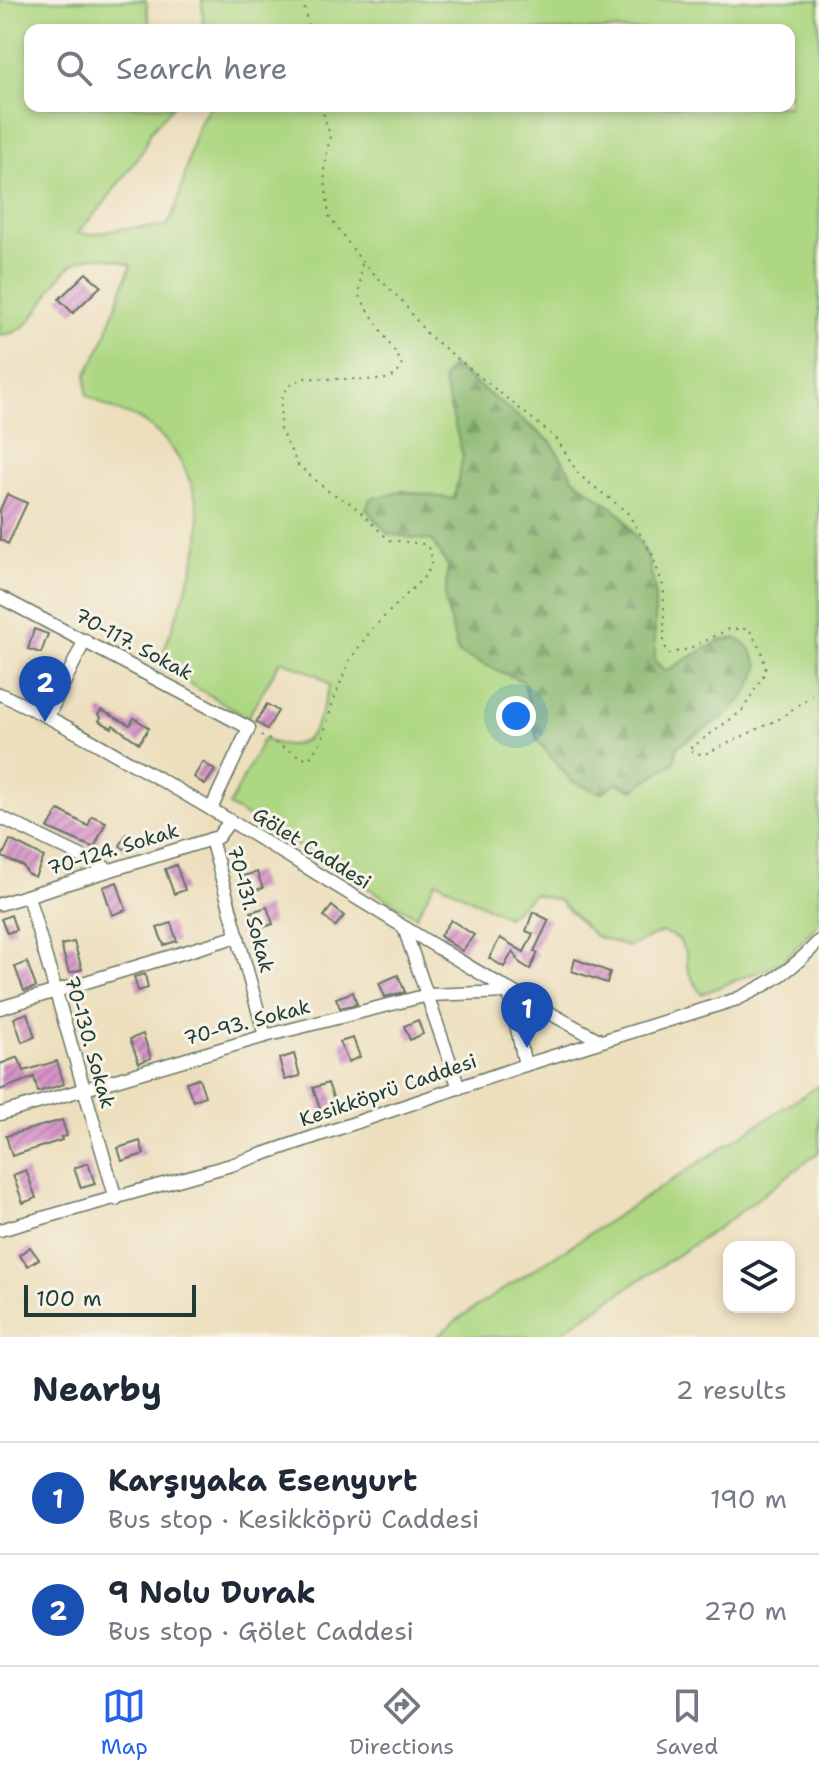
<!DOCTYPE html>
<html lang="en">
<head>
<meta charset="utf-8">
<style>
  :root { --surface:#fff; --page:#f6f6f7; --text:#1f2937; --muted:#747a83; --line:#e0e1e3; --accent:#2563eb }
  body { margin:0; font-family:"Shantell Sans",sans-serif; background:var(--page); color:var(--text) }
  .controls { position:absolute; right:24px; bottom:24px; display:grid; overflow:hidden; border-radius:16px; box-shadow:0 4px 12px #0003 }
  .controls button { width:72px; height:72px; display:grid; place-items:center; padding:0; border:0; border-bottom:2px solid var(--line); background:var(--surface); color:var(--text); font:40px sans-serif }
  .scale { position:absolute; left:24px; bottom:20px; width:172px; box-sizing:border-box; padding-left:8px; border:4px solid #1f3d34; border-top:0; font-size:22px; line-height:28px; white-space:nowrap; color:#1f3d34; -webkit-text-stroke:6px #f7f3e8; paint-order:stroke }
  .you { position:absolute; left:516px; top:716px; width:28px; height:28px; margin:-20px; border:6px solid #fff; border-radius:50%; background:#1a73e8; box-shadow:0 0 0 12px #1a73e833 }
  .badge { display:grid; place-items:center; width:52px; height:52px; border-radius:50%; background:var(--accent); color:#fff; font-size:26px; font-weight:700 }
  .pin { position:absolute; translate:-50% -66px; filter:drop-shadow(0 2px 4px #0008) }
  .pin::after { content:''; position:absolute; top:42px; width:28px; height:24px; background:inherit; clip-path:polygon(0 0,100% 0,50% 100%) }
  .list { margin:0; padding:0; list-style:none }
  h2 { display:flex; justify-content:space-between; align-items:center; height:104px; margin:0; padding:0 32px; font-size:34px }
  h2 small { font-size:26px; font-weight:400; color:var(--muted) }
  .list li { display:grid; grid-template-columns:52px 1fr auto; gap:24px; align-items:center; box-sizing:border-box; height:112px; padding:0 32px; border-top:2px solid var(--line) }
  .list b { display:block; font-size:30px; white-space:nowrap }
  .list p { margin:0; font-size:26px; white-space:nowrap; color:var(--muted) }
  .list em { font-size:26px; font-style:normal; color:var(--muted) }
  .icon { flex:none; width:44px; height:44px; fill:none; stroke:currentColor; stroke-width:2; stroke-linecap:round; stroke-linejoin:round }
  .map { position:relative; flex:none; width:819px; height:1337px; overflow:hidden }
  .search { position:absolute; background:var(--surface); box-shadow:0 4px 12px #0003; left:24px; right:24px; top:24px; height:88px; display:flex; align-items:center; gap:20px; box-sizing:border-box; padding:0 28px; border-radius:16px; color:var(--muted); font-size:30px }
  .sheet { height:328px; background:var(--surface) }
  nav { display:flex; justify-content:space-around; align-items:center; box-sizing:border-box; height:112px; border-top:2px solid var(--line); background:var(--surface); font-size:22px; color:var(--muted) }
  nav a { display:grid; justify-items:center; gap:4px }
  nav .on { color:var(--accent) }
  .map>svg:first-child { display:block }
  .grass { fill:#add782; stroke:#668a5b; stroke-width:2; fill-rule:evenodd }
  .forest { fill:url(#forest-firs); stroke:#547a52; stroke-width:2 }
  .building { fill:url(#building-hatch) }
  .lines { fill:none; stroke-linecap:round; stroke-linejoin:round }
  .minor-casing { stroke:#677664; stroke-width:15 }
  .path { stroke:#677664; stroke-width:2; stroke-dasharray:2 6; stroke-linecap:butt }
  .minor { stroke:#fff; stroke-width:12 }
  .labels { text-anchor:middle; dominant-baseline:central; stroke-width:6; stroke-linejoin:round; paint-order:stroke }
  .street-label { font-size:20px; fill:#1f3d34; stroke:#f7f3e8 }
</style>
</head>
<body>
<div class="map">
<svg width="819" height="1337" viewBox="0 0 819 1337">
  <defs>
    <pattern id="forest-firs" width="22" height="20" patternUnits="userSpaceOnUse" patternTransform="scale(2)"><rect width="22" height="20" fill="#8ab870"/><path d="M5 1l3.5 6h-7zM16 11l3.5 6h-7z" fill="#70975d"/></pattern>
    <pattern id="building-hatch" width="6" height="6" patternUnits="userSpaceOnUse" patternTransform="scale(2)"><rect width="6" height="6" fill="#d693c7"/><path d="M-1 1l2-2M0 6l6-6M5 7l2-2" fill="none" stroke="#ad79a2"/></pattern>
  </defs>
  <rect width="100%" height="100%" fill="#f7f3e8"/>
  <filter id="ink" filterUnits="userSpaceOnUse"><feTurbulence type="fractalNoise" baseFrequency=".0125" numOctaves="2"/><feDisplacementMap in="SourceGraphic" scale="16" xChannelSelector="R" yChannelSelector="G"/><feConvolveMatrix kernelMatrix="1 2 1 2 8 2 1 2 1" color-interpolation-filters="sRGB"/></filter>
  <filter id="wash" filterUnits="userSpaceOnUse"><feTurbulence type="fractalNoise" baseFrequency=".006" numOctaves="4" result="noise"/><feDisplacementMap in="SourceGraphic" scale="32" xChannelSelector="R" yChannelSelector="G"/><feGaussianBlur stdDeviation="1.8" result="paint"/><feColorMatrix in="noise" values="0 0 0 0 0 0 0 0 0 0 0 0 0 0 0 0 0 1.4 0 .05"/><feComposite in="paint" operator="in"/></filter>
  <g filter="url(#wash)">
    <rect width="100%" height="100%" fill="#eddfbd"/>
    <g class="grass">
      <path d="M0,0h146l3,22 4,8h-123v76h143l-23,26 -6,17 -43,58 -24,26c18,3 33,-3 51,-5 14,-1 26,0 39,-2 22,-38 17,-84 43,-120h579v-76h-586l-1,-30h617v923l-38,40 -80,31 -13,-23 -2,-17 -8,-16 -16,-6 -34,15 -33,-11 -37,-36 -24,-6 -27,23 -71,-36 -20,35 -187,-110 34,-67c52,21 53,-16 67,-53l-13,-11 -36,-15 -33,57 -90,-51c13,-37 37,-92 41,-129 4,-45 -22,-97 -62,-119 -5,-3 -11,-4 -17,-6 -11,-4 -22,-11 -33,-17l-1,-19 15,-29 30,-82c-88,-38 -73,68 -131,70zM452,365l99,77 23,37 47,35 26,41 8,34v72l10,10 54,-30 7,75 -49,31 -3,15 -41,28 -96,-50 -13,-58 -79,-81 3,-35 -45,-75 51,9 9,-44 -20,-76z"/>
      <path d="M819,1085v67l-95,72 -170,113h-118l26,-21z"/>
    </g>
    <path class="forest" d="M451,365l100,77 23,37 47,35 26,41 8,34v72l11,10 53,-30 17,-3 13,9 10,19c-13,45 -46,56 -82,80l-3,16 -41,28 -15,-7 -17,10 -29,-11 -35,-42 -13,-58 -66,-29 -13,-52 3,-35 -16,-25 -44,-7 -22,-25 4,-10 33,-8 51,8 9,-43 -20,-76z"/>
    <g id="blocks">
      <g class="building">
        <path d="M86,273l15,13 -28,27 -14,-14z"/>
        <path d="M7,494l20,9 -19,41 -8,-4v-30z"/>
        <path d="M34,629l14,5 -7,19 -13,-4z"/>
        <path d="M267,704l11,7 -11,18 -11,-7z"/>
        <path d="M101,710l29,15 4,-7 15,10 -10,15 -26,-18 -1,3 -13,-7 2,-4 -3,-2z"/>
        <path d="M203,762l12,8 -10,15 -11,-8z"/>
        <path d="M59,810l29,16 4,-10 14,6 -12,26 -46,-20z"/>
        <path d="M126,834l9,6 -7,11 -8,-5z"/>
        <path d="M10,840l34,17 -9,20 -7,-3 -5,-8 -21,-9z"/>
        <path d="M176,865l9,25 -11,4 -9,-25z"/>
        <path d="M257,872l6,16 -17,5 -6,-16z"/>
        <path d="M117,882l9,28 -14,5 -9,-28z"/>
        <path d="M332,906l12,10 -9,11 -11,-11z"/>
        <path d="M267,907l6,17 -15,5 -7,-17z"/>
        <path d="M533,912l16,8 -15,31 4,2 -8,16 -10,-6 -7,-12 -9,16 -15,-9 11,-20 24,14 9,-18 -7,-3z"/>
        <path d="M11,915l5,15 -9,3 -6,-14z"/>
        <path d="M451,920l23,15 -12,16 -22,-15z"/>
        <path d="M171,923l6,18 -13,4 -7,-17z"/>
        <path d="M74,942l8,27 -13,4 -8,-28z"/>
        <path d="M575,959l35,13 -3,11 -35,-12z"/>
        <path d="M27,962l9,25 -12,4 -9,-24z"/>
        <path d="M145,974l3,14 -10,3 -4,-14z"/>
        <path d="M398,975l7,17 -20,5 -6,-14z"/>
        <path d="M353,992l4,12 -17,4 -4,-10z"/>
        <path d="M27,1013l8,24 -13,5 -8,-24z"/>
        <path d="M418,1020l5,14 -13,6 -6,-14z"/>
        <path d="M143,1034l8,24 -12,5 -9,-24z"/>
        <path d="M353,1038l7,19 -12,5 -8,-20z"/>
        <path d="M294,1054l6,22 -15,4 -6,-21z"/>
        <path d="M18,1057l6,14 33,-10 7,23 -26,8 -4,-15 -34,13v-26z"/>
        <path d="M199,1078l6,18 -12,5 -7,-19z"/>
        <path d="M328,1083l8,23 -15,5 -8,-23z"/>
        <path d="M62,1120l5,16 -6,1 1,3 -50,16 -6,-20z"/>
        <path d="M140,1141l4,13 -22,7 -4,-13z"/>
        <path d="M88,1163l7,21 -14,4 -7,-20z"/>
        <path d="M26,1170l10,28 -13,5 -10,-28z"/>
        <path d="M30,1247l9,12 -11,7 -9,-11z"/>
      </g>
    </g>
  </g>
  <g filter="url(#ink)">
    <use href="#blocks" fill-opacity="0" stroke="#677664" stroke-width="2"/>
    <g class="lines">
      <g class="minor-casing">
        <g id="minor">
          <path d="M0,597l249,131 -38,81"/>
          <path d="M0,694c56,25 108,56 161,86 148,85 289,181 440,261"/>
          <path d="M48,716l37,-76"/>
          <path d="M0,817l110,53"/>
          <path d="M211,839l54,197"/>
          <path d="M28,896l88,303"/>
          <path d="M0,904l218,-67 12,-16"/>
          <path d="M404,928l55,160"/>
          <path d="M0,1008l238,-72"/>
          <path d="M0,1114l265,-78 163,-41 81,-3 16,73"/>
          <path d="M0,1230l231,-65 294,-100 212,-66c36,-17 55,-29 82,-58"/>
        </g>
      </g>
      <g class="path">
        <path d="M303,0l6,30"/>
        <path d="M321,106l9,29 -6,36 5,45 33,46 40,39 25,33 129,104 23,37 48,37 24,40 13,36v55l4,11 20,-5 41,-20h20l13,23 4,19 -24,40 -54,39 15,5 76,-36 40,-29"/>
        <path d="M261,735l36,20 12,4 13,-19 10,-35 17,-44 23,-32 55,-55 5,-14 -2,-10 -6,-6 -35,-4 -37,-36 -24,-13 -30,-26 -18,-36 1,-29 7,-13 14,-9 80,2 15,-5 5,-12 -43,-67 3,-34"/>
      </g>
      <use href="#minor" class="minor"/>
    </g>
  </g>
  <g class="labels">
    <g class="street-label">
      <text transform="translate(134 644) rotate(28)">70-117. Sokak</text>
      <text transform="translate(312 848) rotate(32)">Gölet Caddesi</text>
      <text transform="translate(113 849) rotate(-17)">70-124. Sokak</text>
      <text transform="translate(251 909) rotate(75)">70-131. Sokak</text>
      <text transform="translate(247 1022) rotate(-15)">70-93. Sokak</text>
      <text transform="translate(90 1042) rotate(74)">70-130. Sokak</text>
      <text transform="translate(388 1090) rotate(-19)">Kesikköprü Caddesi</text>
    </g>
  </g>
</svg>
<div class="controls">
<button><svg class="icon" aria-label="layers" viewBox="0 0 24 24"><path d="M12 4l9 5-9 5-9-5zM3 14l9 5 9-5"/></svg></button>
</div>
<div class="scale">100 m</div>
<div class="you"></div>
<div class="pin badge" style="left:527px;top:1048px;background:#1a4fb4">1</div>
<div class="pin badge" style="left:45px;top:722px;background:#1a4fb4">2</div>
<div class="search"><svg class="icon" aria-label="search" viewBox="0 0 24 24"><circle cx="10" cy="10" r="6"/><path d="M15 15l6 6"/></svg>Search here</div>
</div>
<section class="sheet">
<h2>Nearby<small>2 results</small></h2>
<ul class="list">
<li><span class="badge" style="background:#1a4fb4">1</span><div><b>Karşıyaka Esenyurt</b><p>Bus stop · Kesikköprü Caddesi</p></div><em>190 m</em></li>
<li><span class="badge" style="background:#1a4fb4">2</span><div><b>9 Nolu Durak</b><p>Bus stop · Gölet Caddesi</p></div><em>270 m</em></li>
</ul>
</section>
<nav>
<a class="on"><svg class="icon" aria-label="map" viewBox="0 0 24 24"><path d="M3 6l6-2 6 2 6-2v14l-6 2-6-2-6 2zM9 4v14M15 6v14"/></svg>Map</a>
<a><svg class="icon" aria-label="directions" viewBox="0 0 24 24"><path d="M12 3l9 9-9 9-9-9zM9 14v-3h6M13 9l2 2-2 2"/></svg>Directions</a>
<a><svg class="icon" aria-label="saved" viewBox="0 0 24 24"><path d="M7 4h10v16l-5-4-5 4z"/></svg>Saved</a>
</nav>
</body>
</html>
